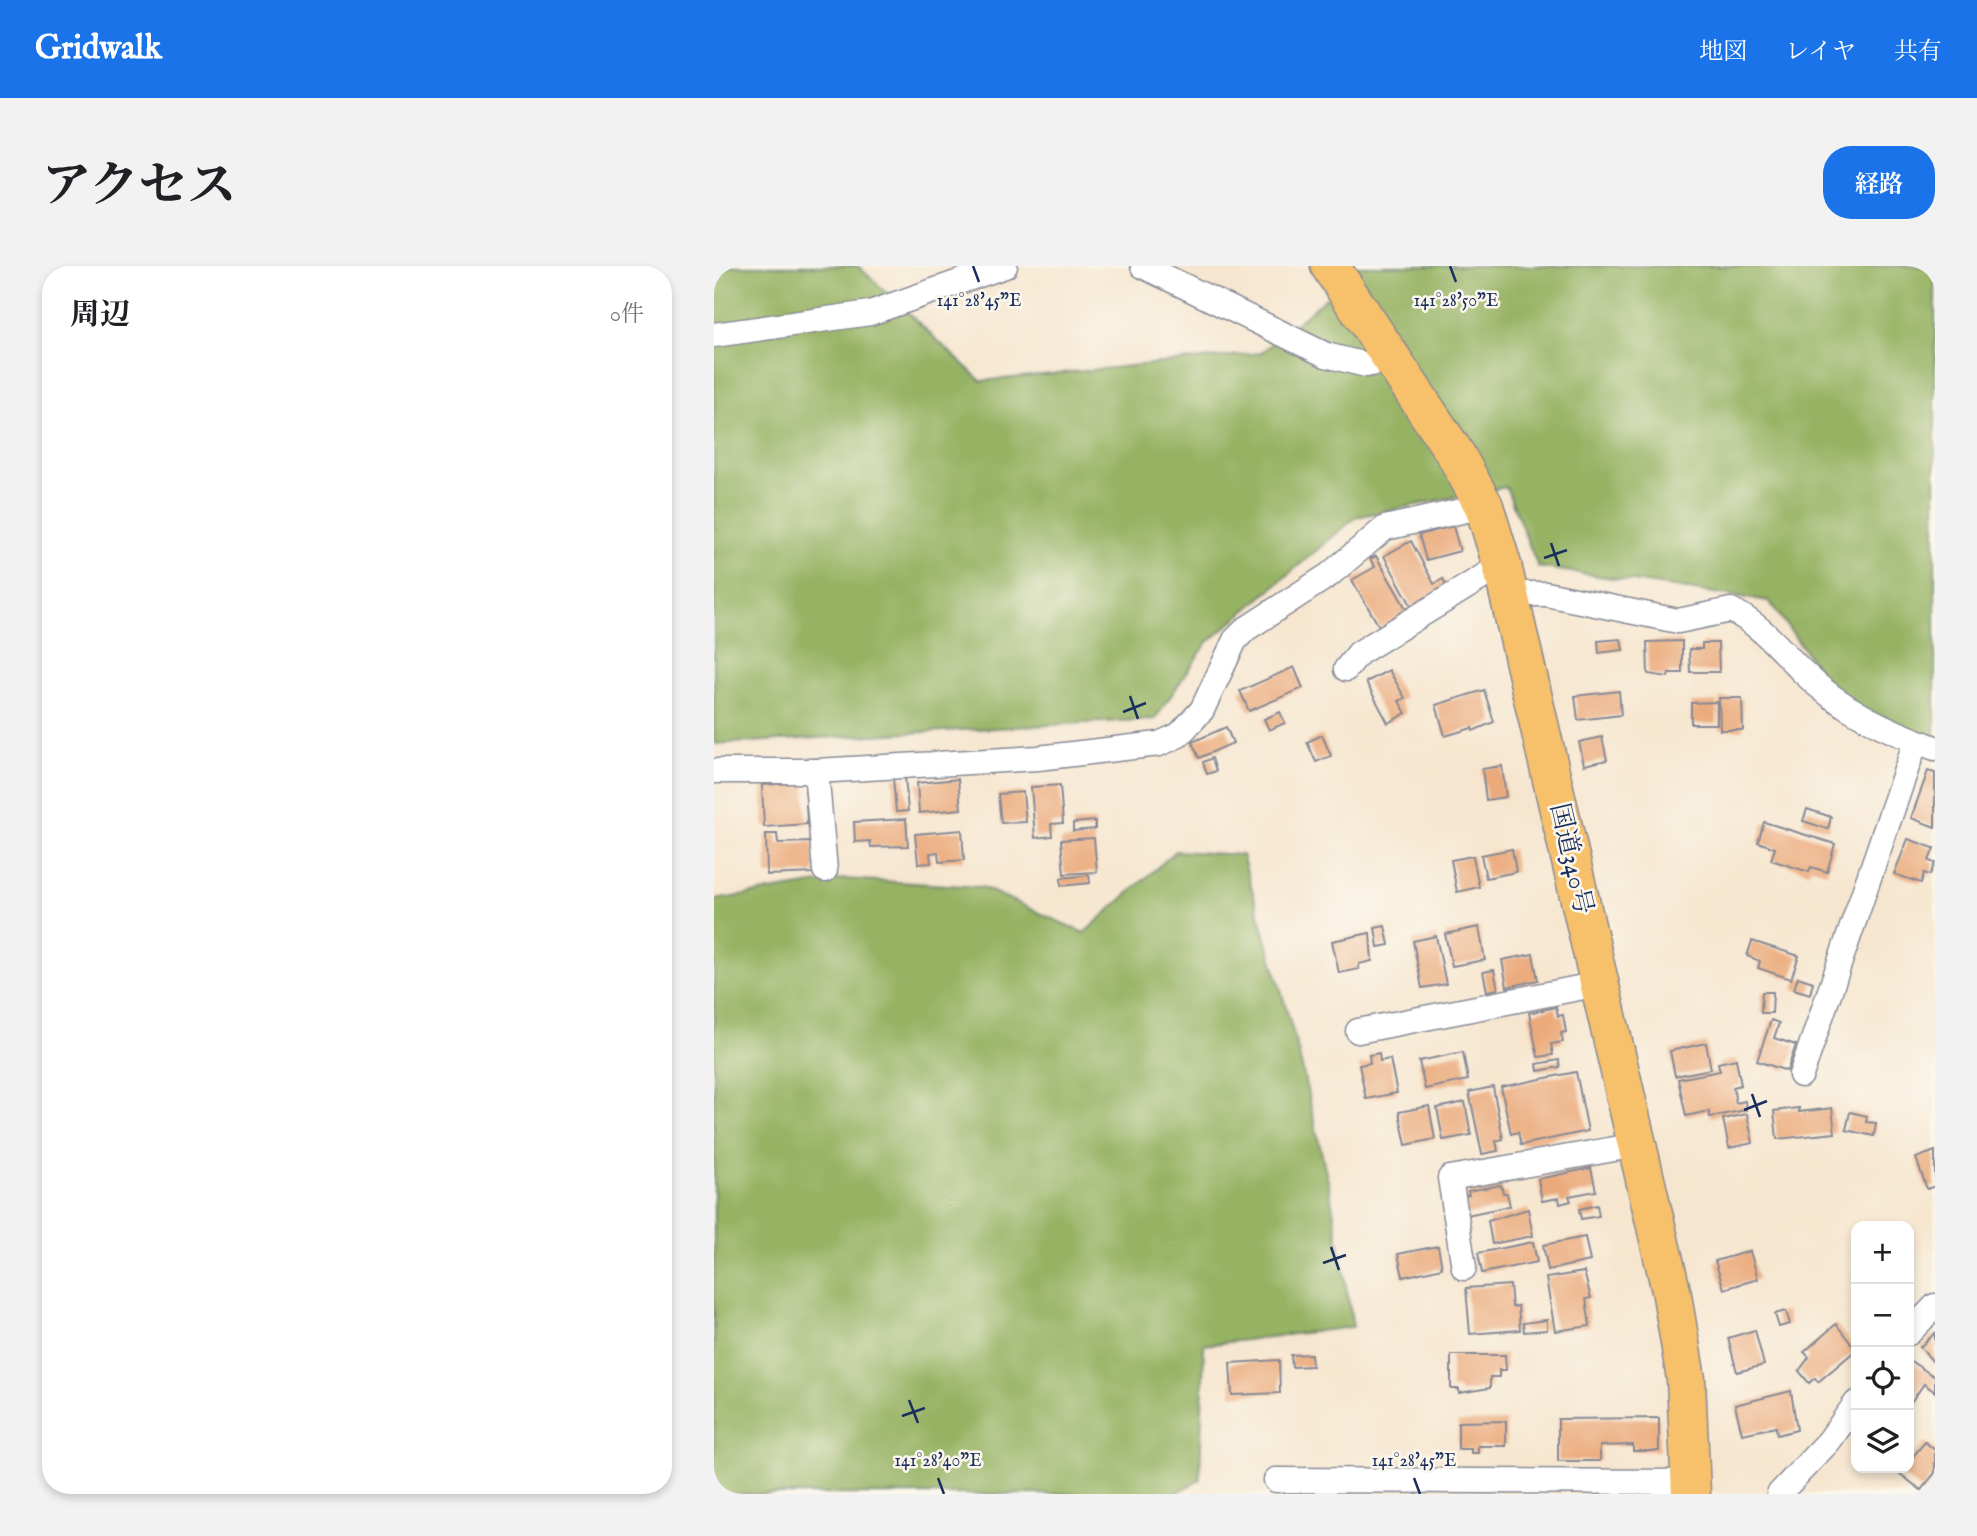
<!DOCTYPE html>
<html lang="ja">
<head>
<meta charset="utf-8">
<style>
  :root { --surface:#fff; --page:#f2f2f2; --text:#202124; --muted:#757577; --line:#e0e0e0; --accent:#1a73e8 }
  body { margin:0; font-family:"IM FELL English","Noto Serif JP",serif; background:var(--page); color:var(--text) }
  .controls { position:absolute; right:21px; bottom:21px; display:grid; overflow:hidden; border-radius:14px; box-shadow:0 4px 10px #0003 }
  .controls button { width:63px; height:63px; display:grid; place-items:center; padding:0; border:0; border-bottom:2px solid var(--line); background:var(--surface); color:var(--text); font:35px sans-serif }
  .list { margin:0; padding:0; list-style:none }
  h2 { display:flex; justify-content:space-between; align-items:center; height:91px; margin:0; padding:0 28px; font-size:30px }
  h2 small { font-size:23px; font-weight:400; color:var(--muted) }
  .icon { flex:none; width:38px; height:38px; fill:none; stroke:currentColor; stroke-width:2; stroke-linecap:round; stroke-linejoin:round }
  .map { position:relative; flex:none; width:1221px; height:1228px; overflow:hidden; border-radius:28px }
  header { display:flex; align-items:center; gap:42px; box-sizing:border-box; height:98px; padding:0 35px; background:var(--accent); color:#fff }
  header strong { font-size:33px }
  nav { display:flex; gap:38px; margin-inline-start:auto; font-size:24px }
  .intro { display:flex; align-items:center; justify-content:space-between; box-sizing:border-box; height:168px; padding:0 42px }
  h1 { margin:0; font-size:49px }
  .button { padding:18px 32px; border-radius:28px; background:var(--accent); color:#fff; font-size:24px; font-weight:700 }
  main { display:flex; gap:42px; padding:0 42px }
  aside { flex:1; background:var(--surface); border-radius:28px; box-shadow:0 4px 10px #0003 }
  .map>svg:first-child { display:block }
  .forest { fill:#96b264; stroke:#587061; stroke-width:2 }
  .building { fill:#ebaa7c }
  .lines { fill:none; stroke-linecap:round; stroke-linejoin:round }
  .minor-casing { stroke:#888a96; stroke-width:27 }
  .trunk-casing { stroke:#888a96; stroke-width:41 }
  .minor { stroke:#fff; stroke-width:24 }
  .trunk { stroke:#f7c06b; stroke-width:38 }
  .ticks { fill:none; stroke:#1b2f5e; stroke-width:2.5 }
  .labels { text-anchor:middle; dominant-baseline:central; stroke-width:5; stroke-linejoin:round; paint-order:stroke }
  .street-label { font-size:26px; fill:#1b2f5e; stroke:#fbf7ec }
  .ticks-label { font-size:18px; text-anchor:middle; fill:#1b2f5e; stroke:#fbf7ec; stroke-width:5; stroke-linejoin:round; paint-order:stroke }
</style>
</head>
<body>
<header>
<strong>Gridwalk</strong>
<nav><a>地図</a><a>レイヤ</a><a>共有</a></nav>
</header>
<div class="intro"><h1>アクセス</h1><a class="button">経路</a></div>
<main>
<aside>
<h2>周辺<small>0件</small></h2>
<ul class="list">
</ul>
</aside>
<div class="map">
<svg width="1221" height="1228" viewBox="0 0 1221 1228">
  <rect width="100%" height="100%" fill="#fbf7ec"/>
  <filter id="ink" filterUnits="userSpaceOnUse"><feTurbulence type="fractalNoise" baseFrequency=".0143" numOctaves="2"/><feDisplacementMap in="SourceGraphic" scale="14" xChannelSelector="R" yChannelSelector="G"/><feConvolveMatrix kernelMatrix="1 2 1 2 8 2 1 2 1" color-interpolation-filters="sRGB"/></filter>
  <filter id="wash" filterUnits="userSpaceOnUse"><feTurbulence type="fractalNoise" baseFrequency=".00686" numOctaves="4" result="noise"/><feDisplacementMap in="SourceGraphic" scale="28" xChannelSelector="R" yChannelSelector="G"/><feGaussianBlur stdDeviation="1.57" result="paint"/><feColorMatrix in="noise" values="0 0 0 0 0 0 0 0 0 0 0 0 0 0 0 0 0 1.4 0 .05"/><feComposite in="paint" operator="in"/></filter>
  <g filter="url(#wash)">
    <rect width="100%" height="100%" fill="#f6e6cf"/>
    <g class="forest">
      <path d="M0,0h144l123,115 280,-28 85,-72 -5,-15h594v488l-78,-31 -88,-122 -231,-34 -32,-80 -150,30 -149,126 -52,76 -441,25z"/>
      <path d="M462,585l66,4 55,191 32,140 24,141 -149,18 -4,135 -27,14h-459v-594l131,-21 137,8 102,46z"/>
    </g>
    <g id="blocks">
      <g class="building">
        <path d="M739,260l7,25 -34,9 -7,-25z"/>
        <path d="M697,275l23,43 9,-5 4,8 -35,20 -28,-51z"/>
        <path d="M662,290l32,56 -28,16 -28,-48 23,-13 -5,-8z"/>
        <path d="M907,373l2,11 -24,3 -1,-12z"/>
        <path d="M968,375v32h-13l-1,4 -20,-3 -1,-32z"/>
        <path d="M988,377h16l1,29h-29l-1,-23h13z"/>
        <path d="M580,401l9,21 -54,23 -9,-20z"/>
        <path d="M675,404l16,28 -6,3 7,12 -18,10 -22,-41z"/>
        <path d="M770,424l10,32 -21,9 -1,-3 -27,8 -9,-31z"/>
        <path d="M905,425l2,24 -43,5 -3,-24z"/>
        <path d="M1005,432h23l1,32h-23z"/>
        <path d="M1003,436v22h-26v-21z"/>
        <path d="M566,446l5,11 -16,7 -5,-11z"/>
        <path d="M512,461l7,16 -34,15 -7,-16z"/>
        <path d="M608,469l9,21 -15,6 -9,-20z"/>
        <path d="M888,471l5,23 -23,5 -5,-23z"/>
        <path d="M498,492l4,13 -9,3 -4,-12z"/>
        <path d="M788,500l4,31 -20,3 -4,-31z"/>
        <path d="M1214,505l7,2v54l-24,-9z"/>
        <path d="M191,511l3,34 -12,1 -3,-34z"/>
        <path d="M244,513l3,30 -42,4 -2,-30z"/>
        <path d="M91,516l2,42 -43,3 -2,-42z"/>
        <path d="M346,519l3,38 -12,1 1,12 -17,2 -4,-51z"/>
        <path d="M309,526l3,30 -25,1 -3,-29z"/>
        <path d="M1093,543l24,8 -3,12 -25,-8z"/>
        <path d="M192,553l2,27 -37,1 -1,-6 -15,1 -1,-20z"/>
        <path d="M381,555v8l-22,2v-8z"/>
        <path d="M1050,556l71,22 -8,28 -16,-5 -2,5 -38,-12 4,-12 -17,-6z"/>
        <path d="M248,564l2,30 -25,2 -1,-10 -8,1 1,10 -13,1 -3,-30z"/>
        <path d="M52,568h11l1,9 35,-1 2,31 -48,2z"/>
        <path d="M380,572l3,34 -33,2 -3,-34z"/>
        <path d="M1194,573l26,9 -5,13 6,2 -5,12 -6,-2 -3,10 -27,-9z"/>
        <path d="M798,583l4,23 -30,6 -5,-23z"/>
        <path d="M759,590l6,31 -22,5 -6,-32z"/>
        <path d="M375,609l1,8 -29,3v-8z"/>
        <path d="M671,660l4,19 -11,2 -3,-19z"/>
        <path d="M765,661l6,33 -33,6 -7,-32z"/>
        <path d="M656,667l2,28 -13,3v5l-20,4 -7,-32z"/>
        <path d="M722,670l10,48 -24,4 -9,-47z"/>
        <path d="M1038,675l47,15 -8,23 -33,-11 2,-7 -13,-5z"/>
        <path d="M819,688l5,26 -31,7 -5,-27z"/>
        <path d="M780,704l4,19 -11,2 -4,-19z"/>
        <path d="M1084,711l15,5 -3,12 -16,-5z"/>
        <path d="M1048,726h11l-1,21h-11z"/>
        <path d="M842,741l2,9 5,-1 3,17 -5,1 2,9 -12,2 2,11 -15,2 -9,-44z"/>
        <path d="M1057,754l8,3 -5,15 22,7 -9,26 -30,-10z"/>
        <path d="M992,777l5,26 -36,7 -5,-25z"/>
        <path d="M749,786l5,28 -43,9 -6,-28z"/>
        <path d="M665,787l1,8 10,-2 7,34 -31,6 -7,-34 11,-2 -1,-8z"/>
        <path d="M1022,793l5,26 -8,2 3,16 9,-2 1,9 -36,7 -1,-6 -23,5 -8,-37 42,-8 -2,-8z"/>
        <path d="M845,794l1,7 -22,4 -1,-7z"/>
        <path d="M862,806l12,59 -67,14 -3,-13 -7,2 -10,-47z"/>
        <path d="M779,821l10,52 -7,2 2,10 -16,3 -13,-62z"/>
        <path d="M751,836l6,33 -28,5 -6,-32z"/>
        <path d="M715,840l6,33 -29,6 -7,-33z"/>
        <path d="M1085,842v4l33,-4 3,25 -58,6 -3,-28z"/>
        <path d="M1136,846l17,4 -1,6 10,1 -2,13 -28,-6z"/>
        <path d="M1033,848l6,29 -24,5 -6,-29z"/>
        <path d="M1221,885v35l-8,3 -11,-31z"/>
        <path d="M877,902l5,23 -27,5 2,5 -11,3 -1,-6 -17,3 -4,-22z"/>
        <path d="M787,919l2,8h4l3,13 -43,9 -4,-19 6,-1 -1,-4z"/>
        <path d="M883,939l2,11 -18,3 -2,-10z"/>
        <path d="M814,943l5,27 -41,8 -4,-23z"/>
        <path d="M871,971l5,24 -42,9 -5,-25z"/>
        <path d="M819,976l4,20 -55,11 -4,-20z"/>
        <path d="M724,980l4,22 -39,9 -5,-23z"/>
        <path d="M1036,985l8,28 -34,10 -9,-28z"/>
        <path d="M870,1006l7,26 -5,1 4,27 -35,5 -9,-53z"/>
        <path d="M796,1019l2,22 6,-1 2,24 -50,4 -4,-46z"/>
        <path d="M1072,1045l4,13 -11,3 -4,-13z"/>
        <path d="M833,1054v10l-23,2 -1,-9z"/>
        <path d="M1122,1058l20,26 -38,32 -3,-4 -6,5 -10,-12 10,-14 -5,-5z"/>
        <path d="M1041,1064l9,35 -27,7 -9,-34z"/>
        <path d="M1221,1067v31l-15,-17z"/>
        <path d="M597,1088l1,12 -20,1 -1,-12z"/>
        <path d="M737,1089h54l1,15h-7v7h-9v11l-31,5v-4h-8z"/>
        <path d="M565,1094l1,33 -48,2 -2,-32z"/>
        <path d="M1195,1094l26,17v15l-11,-8 -15,21z"/>
        <path d="M1077,1125l6,39 -20,5 -1,-8 -34,7 -7,-29z"/>
        <path d="M945,1152v33h-26v-6l-33,1v15h-42v-42z"/>
        <path d="M792,1155v25h-28v7h-7v-4h-13v-27z"/>
        <path d="M1211,1176l10,8v23l-14,17 -22,-17 4,-5h6v-7z"/>
      </g>
    </g>
  </g>
  <g filter="url(#ink)">
    <use href="#blocks" fill-opacity="0" stroke="#888a96" stroke-width="2"/>
    <g class="lines">
      <g class="minor-casing">
        <g id="minor">
          <path d="M429,0l183,89 40,10 27,-6"/>
          <path d="M0,69l156,-22 135,-47"/>
          <path d="M795,328h37l132,27 53,-11c33,17 47,38 73,63 36,36 84,58 131,75"/>
          <path d="M632,403l13,-16 143,-88"/>
          <path d="M0,505h102l222,-13 121,-14 20,-9 23,-25 33,-70 11,-11 83,-54 56,-47 99,-22"/>
          <path d="M102,505l9,99"/>
          <path d="M644,765l241,-47"/>
          <path d="M1087,809l115,-334"/>
          <path d="M750,1002l-14,-90 187,-33"/>
          <path d="M1195,1067l26,-27"/>
          <path d="M562,1214l414,2"/>
          <path d="M1065,1228l50,-53 27,-38"/>
        </g>
      </g>
      <g class="trunk-casing">
        <path id="trunk" d="M616,0l126,189 28,51 18,59 170,730 14,84 5,115"/>
      </g>
      <use href="#minor" class="minor"/>
      <use href="#trunk" class="trunk"/>
    </g>
  </g>
  <path class="ticks" d="M259,0l6,16M736,0l6,16M837,277l8,23M830,292l23,-8M416,430l8,23M409,446l23,-9M1038,828l8,23M1030,844l23,-9M617,981l8,23M609,997l23,-8M195,1134l9,23M188,1150l23,-8M224,1212l6,16M700,1212l6,16"/>
  <g class="labels">
    <g class="street-label">
      <text transform="translate(857 593) rotate(77)">国道340号</text>
    </g>
  </g>
  <g class="ticks-label">
    <text x="265" y="40">141°28'45"E</text>
    <text x="742" y="40">141°28'50"E</text>
    <text x="224" y="1200">141°28'40"E</text>
    <text x="700" y="1200">141°28'45"E</text>
  </g>
</svg>
<div class="controls">
<button>+</button>
<button>−</button>
<button><svg class="icon" aria-label="locate" viewBox="0 0 24 24"><circle cx="12" cy="12" r="6"/><path d="M12 2v4M12 18v4M2 12h4M18 12h4"/></svg></button>
<button><svg class="icon" aria-label="layers" viewBox="0 0 24 24"><path d="M12 4l9 5-9 5-9-5zM3 14l9 5 9-5"/></svg></button>
</div>
</div>
</main>
</body>
</html>
